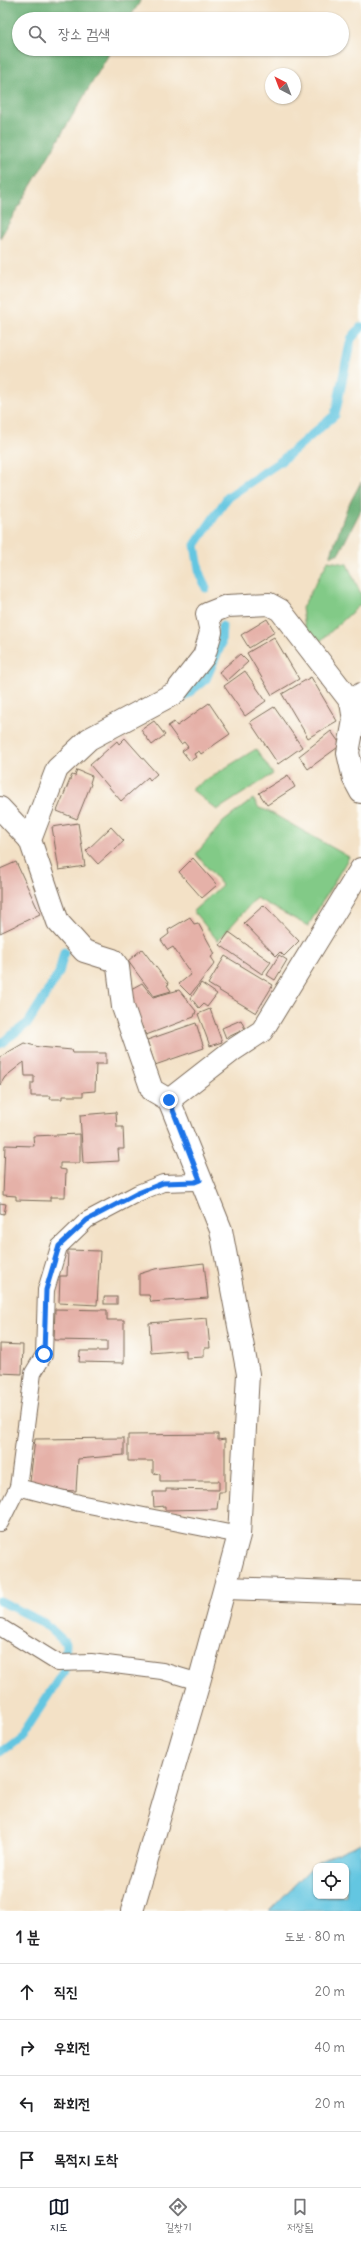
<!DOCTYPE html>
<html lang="ko">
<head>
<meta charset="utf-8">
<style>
  :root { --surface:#fff; --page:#f2f2f2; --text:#202124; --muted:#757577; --line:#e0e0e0; --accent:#111827 }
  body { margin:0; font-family:Delius,"Poor Story",sans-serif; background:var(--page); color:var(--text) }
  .controls { position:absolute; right:12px; bottom:12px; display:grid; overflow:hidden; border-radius:8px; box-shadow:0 1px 3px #0004 }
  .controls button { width:36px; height:36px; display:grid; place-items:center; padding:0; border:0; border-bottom:1px solid var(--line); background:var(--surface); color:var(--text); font:20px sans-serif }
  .compass { position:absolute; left:265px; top:68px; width:36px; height:36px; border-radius:50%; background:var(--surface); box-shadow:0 1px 3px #0004; rotate:318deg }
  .stop { position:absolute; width:12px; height:12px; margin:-9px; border:3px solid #1a73e8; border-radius:50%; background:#fff }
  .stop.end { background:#1a73e8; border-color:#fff; box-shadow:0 1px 4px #0008 }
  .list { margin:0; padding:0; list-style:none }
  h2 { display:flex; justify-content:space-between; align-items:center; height:52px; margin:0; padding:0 16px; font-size:17px }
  h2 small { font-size:13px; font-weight:400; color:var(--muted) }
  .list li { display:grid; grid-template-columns:26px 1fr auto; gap:12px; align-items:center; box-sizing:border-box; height:56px; padding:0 16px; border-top:1px solid var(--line) }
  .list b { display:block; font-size:15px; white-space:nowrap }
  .list em { font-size:13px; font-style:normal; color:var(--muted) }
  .icon { flex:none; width:22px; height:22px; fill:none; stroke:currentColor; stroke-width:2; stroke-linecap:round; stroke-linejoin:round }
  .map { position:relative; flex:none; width:361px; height:1911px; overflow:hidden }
  .search { position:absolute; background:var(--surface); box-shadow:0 1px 3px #0004; left:12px; right:12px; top:12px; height:44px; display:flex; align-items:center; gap:10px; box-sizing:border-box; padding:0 14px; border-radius:22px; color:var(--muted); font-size:15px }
  .sheet { height:276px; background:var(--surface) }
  nav { display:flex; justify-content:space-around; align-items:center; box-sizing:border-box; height:56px; border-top:1px solid var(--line); background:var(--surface); font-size:11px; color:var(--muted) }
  nav a { display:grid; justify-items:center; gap:2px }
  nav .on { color:var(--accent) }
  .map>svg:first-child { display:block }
  .green { fill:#82ca87; stroke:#5e7a52 }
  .forest { fill:#69ae74; stroke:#526c49 }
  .water { fill:#63c6e1; stroke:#4f7880; fill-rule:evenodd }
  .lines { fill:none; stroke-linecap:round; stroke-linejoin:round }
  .stream { stroke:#63c6e1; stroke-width:9 }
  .building { fill:#e5b1a8 }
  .lane-casing { stroke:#7b6a59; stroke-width:18 }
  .street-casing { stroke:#7b6a59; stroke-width:24 }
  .lane { stroke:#fff; stroke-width:16 }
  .street { stroke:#fff; stroke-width:22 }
  .route { stroke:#1a73e8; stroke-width:5 }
</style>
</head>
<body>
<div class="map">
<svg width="361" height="1911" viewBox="0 0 361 1911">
  <rect width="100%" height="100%" fill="#fdfcf7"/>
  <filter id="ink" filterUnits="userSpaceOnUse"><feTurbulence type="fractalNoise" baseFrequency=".025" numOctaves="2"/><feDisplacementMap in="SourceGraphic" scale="8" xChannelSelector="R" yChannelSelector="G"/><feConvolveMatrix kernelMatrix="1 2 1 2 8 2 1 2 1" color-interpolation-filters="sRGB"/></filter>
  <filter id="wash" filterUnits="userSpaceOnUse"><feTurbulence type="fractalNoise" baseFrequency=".012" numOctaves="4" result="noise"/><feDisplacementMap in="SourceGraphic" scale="16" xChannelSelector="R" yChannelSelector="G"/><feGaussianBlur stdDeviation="0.9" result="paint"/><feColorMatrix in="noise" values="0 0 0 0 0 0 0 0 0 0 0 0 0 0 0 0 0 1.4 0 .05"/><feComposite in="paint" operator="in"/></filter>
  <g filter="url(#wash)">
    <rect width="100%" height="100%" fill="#f3e1c6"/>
    <g class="green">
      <path d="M328,561l19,3 14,30v10l-45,41 -11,-18 -3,-19z"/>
      <path d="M256,749l17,25 -56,36 -26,-21z"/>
      <path d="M253,799l6,9 9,3 81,46 -41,69 -52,-28 -38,43 -25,-30 29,-26 -26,-31 27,-32z"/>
    </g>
    <g class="forest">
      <path d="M0,0h141l-12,19h-110v30h93l-112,189z"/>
      <path d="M361,482v28l-22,43 -9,4 17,-49z"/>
    </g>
    <path class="water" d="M361,1843v68h-92l47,-48zM316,1866h30v30h-30z"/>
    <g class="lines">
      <g class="stream">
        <path d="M206,588l-6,-13 -5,-30 33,-48 53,-36 54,-46 16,-76 10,-12"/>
        <path d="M181,699l25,-20 15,-34 1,-19"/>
        <path d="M0,1044l28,-21 31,-50 5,-21"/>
        <path d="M0,1601l44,22 22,20 -2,28 -42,64 -22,17"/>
      </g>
    </g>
    <g id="blocks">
      <g class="building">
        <path d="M267,619l8,13 -26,16 -8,-13z"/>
        <path d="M274,637l25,42 -27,16 -25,-42z"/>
        <path d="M240,654l8,8 -21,19 -8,-9z"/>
        <path d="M245,671l21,30 -21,15 -21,-30z"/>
        <path d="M311,677l26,44 -29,17 -26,-44z"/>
        <path d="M209,703l21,31 -29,20 -2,-3 -5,3 2,3 -6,4 -8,-10 6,-4 -4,-5 -3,2 -13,-18 6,-4 3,4z"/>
        <path d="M274,707l28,40 -24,17 -28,-42z"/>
        <path d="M154,721l11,14 -13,10 -11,-15z"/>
        <path d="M331,731l10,14 -33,24 -9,-13z"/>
        <path d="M125,738l32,36 -7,6 -2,-3 -27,24 -31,-36 27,-24 2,3z"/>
        <path d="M77,770l15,6 -2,7 1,1 -14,35 -20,-8 15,-36 3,1z"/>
        <path d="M288,775l7,12 -28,18 -8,-12z"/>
        <path d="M78,823l7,43 -26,4 -7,-43z"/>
        <path d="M111,827l13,14 -26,23 -12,-13z"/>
        <path d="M193,858l24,27 -15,13 -23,-26z"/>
        <path d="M16,862l24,52 -40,19v-64z"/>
        <path d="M264,905l35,36 -15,15 -4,-4 -4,4 -32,-33z"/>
        <path d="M190,917l4,7 4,-1 17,31 -4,3 4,6 -25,32 -11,-11 12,-10 -18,-27 -5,3 -7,-10 8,-6 -1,-4z"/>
        <path d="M229,932l42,30 -9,12 -42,-29z"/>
        <path d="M142,949l27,35 -2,1 4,6 -17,5 -26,-35z"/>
        <path d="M279,955l8,5 -12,20 -8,-5z"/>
        <path d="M225,956l48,29 -17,28 -48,-29z"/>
        <path d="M142,983l11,14 26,-7 17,21 -2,6 -48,18 -13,-27 -2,-19z"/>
        <path d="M201,983l16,11 -10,13 -4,-3 -4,4 -8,-10z"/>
        <path d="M210,1009l12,33 -12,4 -12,-32z"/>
        <path d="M241,1020l4,9 -19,9 -4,-10z"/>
        <path d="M196,1023l8,25 -49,17 -8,-25z"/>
        <path d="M24,1043l15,4 33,3 1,3h33v11h-10l-1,27 -12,1v4h-21v3h-12l1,-3h-20v-13h3v-7h-9l-1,-14 -19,15 -5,8v-28z"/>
        <path d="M116,1112l1,15h6l1,22h-6l1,12 -36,2 -3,-48z"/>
        <path d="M80,1134v29h-20v6l6,1 -1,27h-15v4l-34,-1v-4l-13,-1 2,-50 29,1 -1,-10z"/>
        <path d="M0,1203l6,1 -2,10 -4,-1z"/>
        <path d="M68,1250l32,1 -3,54 -38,-2 1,-27h7z"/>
        <path d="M204,1263l4,35 -57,4 -2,-7h-10v-21l16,-5z"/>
        <rect x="104" y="1297" width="13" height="7"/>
        <path d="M55,1309l52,1v10h17v43l-45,-1 1,-11h27v-10l-53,-1z"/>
        <path d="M207,1318l3,30h-6v9l-18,1v-8l-35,3 -2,-30z"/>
        <path d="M0,1344l23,1 -1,29 -22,-1z"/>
        <path d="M218,1434v6l7,-1v53h-6l-2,17 -52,1v-4l-11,1 -1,-15h13v-3l53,1v-9h-59v-7l-7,-1v-12h-25v-26z"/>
        <path d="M124,1438v17l-46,4 -2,32 -19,-1 -27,-8 5,-43z"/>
      </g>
    </g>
  </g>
  <g filter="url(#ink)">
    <use href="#blocks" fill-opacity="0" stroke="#7b6a59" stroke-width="1"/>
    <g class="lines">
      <g class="lane-casing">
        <g id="lane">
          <path d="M18,1487l61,16 160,32"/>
          <path d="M0,1523l18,-36 15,-114 11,-18 2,-65 13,-43 28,-27 51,-27 25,-10 32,-1 5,-2"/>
          <path d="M0,1627l58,36 33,-1 71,9 37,11"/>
        </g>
      </g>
      <g class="street-casing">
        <g id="street">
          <path d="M361,694l-10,8 3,18 -6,33 6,26 7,13"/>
          <path d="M0,808l30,32"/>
          <path d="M169,1100l-17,-10 -29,-83 -5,-40 -5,-7 -29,-9 -26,-29 -28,-82 27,-71 32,-30 86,-46 29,-37 7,-24 -4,-18 20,-8 42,-2 11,6 71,92"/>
          <path d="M226,1588l135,5"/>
          <path d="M132,1911l67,-229 40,-147 9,-161 -27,-144 -52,-130 64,-50 29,-19 99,-162"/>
        </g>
      </g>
      <use href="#lane" class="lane"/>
      <use href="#street" class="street"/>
    </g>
  </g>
  <g class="lines" filter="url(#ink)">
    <path class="route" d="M44,1354l2,-64 13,-44 28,-26 51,-27 25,-10 32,-1 5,-2 -31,-80"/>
  </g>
</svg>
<div class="controls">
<button><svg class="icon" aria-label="locate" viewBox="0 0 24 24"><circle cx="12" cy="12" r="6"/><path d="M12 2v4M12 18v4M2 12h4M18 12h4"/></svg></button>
</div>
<svg class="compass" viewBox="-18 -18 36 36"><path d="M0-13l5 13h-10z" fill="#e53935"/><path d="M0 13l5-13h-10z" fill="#757577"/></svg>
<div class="stop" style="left:44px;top:1354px"></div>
<div class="stop end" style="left:169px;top:1100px"></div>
<div class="search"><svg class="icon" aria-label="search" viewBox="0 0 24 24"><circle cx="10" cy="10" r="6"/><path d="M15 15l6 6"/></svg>장소 검색</div>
</div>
<section class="sheet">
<h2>1 분<small>도보 · 80 m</small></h2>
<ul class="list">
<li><svg class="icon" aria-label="ahead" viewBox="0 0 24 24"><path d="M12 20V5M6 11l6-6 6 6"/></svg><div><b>직진</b></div><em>20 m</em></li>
<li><svg class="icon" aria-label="right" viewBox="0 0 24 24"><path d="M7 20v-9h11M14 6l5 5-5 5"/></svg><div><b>우회전</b></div><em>40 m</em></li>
<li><svg class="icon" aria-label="left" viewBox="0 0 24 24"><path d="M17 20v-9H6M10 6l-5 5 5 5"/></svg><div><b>좌회전</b></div><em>20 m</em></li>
<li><svg class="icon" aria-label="arrive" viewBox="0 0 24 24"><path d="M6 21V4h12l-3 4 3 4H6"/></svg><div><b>목적지 도착</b></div></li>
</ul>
</section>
<nav>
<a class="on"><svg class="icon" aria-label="map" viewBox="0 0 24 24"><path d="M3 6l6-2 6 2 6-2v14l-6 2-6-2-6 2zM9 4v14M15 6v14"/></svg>지도</a>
<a><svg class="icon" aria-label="directions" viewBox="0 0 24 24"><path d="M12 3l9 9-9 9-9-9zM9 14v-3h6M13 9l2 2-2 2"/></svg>길찾기</a>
<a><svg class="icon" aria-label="saved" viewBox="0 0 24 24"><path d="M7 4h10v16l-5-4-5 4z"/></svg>저장됨</a>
</nav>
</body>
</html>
